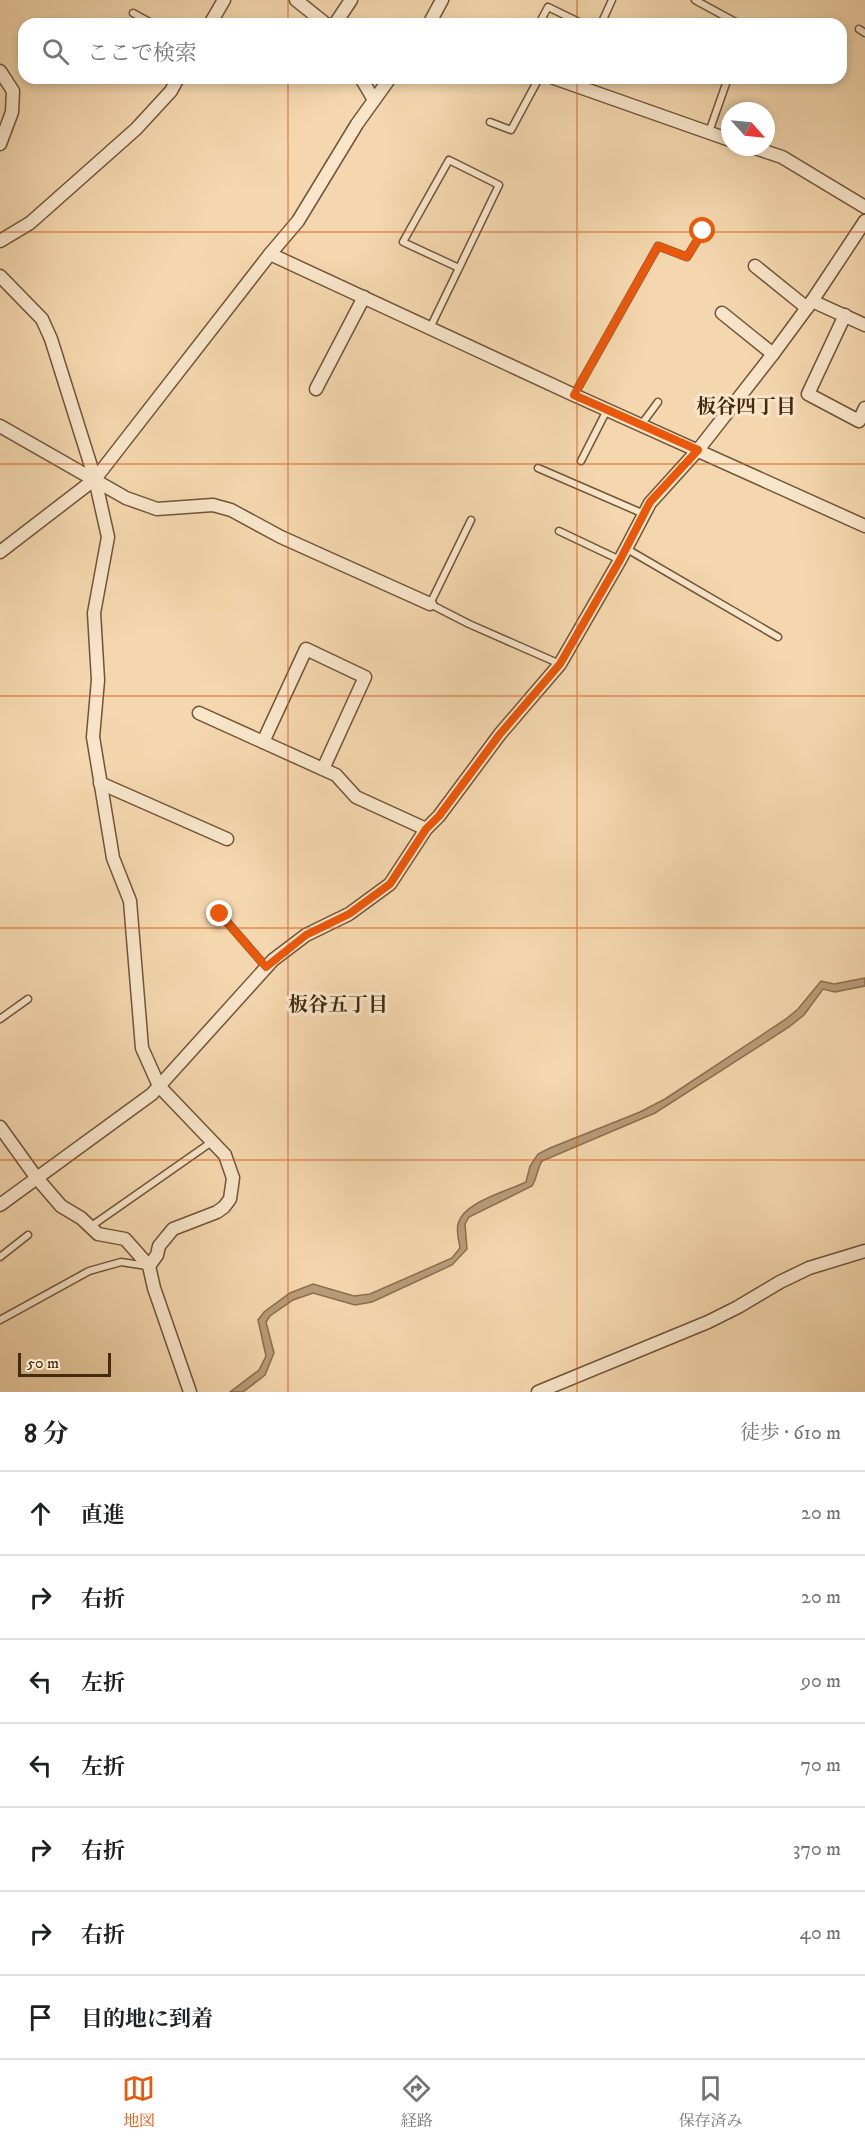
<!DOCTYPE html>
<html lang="ja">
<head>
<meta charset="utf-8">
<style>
  :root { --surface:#fff; --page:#f2f2f2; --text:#202124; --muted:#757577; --line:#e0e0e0; --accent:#ea580c }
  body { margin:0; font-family:"IM FELL DW Pica","Noto Serif JP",serif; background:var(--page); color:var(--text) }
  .compass { position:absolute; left:721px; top:102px; width:54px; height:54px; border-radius:50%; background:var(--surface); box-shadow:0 3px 9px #0003; rotate:117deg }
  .scale { position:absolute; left:18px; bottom:15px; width:93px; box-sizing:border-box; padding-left:6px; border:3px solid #442a0e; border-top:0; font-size:16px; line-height:21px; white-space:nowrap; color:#442a0e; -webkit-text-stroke:4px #f8e5ca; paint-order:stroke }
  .stop { position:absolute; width:18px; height:18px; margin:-14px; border:4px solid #ea580c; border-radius:50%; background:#fff }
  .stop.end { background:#ea580c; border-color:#fff; box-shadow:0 2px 6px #0008 }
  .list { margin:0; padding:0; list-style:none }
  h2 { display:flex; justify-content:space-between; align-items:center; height:78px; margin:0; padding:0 24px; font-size:26px }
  h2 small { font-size:20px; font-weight:400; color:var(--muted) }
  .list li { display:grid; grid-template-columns:39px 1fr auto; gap:18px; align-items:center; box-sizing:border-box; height:84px; padding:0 24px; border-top:2px solid var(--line) }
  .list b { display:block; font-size:22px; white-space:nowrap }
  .list em { font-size:20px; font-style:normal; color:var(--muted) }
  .icon { flex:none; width:33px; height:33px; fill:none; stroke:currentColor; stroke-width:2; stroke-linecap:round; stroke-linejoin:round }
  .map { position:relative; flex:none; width:865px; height:1392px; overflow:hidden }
  .search { position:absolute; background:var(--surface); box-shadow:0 3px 9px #0003; left:18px; right:18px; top:18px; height:66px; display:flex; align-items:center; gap:15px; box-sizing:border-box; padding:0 21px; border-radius:18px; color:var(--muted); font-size:22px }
  .sheet { height:666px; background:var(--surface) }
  nav { display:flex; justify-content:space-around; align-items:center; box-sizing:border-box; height:84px; border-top:2px solid var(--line); background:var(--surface); font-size:16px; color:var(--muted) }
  nav a { display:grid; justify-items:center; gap:3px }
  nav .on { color:var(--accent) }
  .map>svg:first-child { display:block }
  .water { fill:#b89c78; stroke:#8a6e4e; stroke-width:1.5 }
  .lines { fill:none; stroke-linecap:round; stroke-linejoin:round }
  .lane-casing { stroke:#705536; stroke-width:9 }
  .street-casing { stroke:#705536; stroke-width:15 }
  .lane { stroke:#f8e5ca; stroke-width:6 }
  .street { stroke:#f8e5ca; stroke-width:12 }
  .route { stroke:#ea580c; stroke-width:8 }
  .grid { fill:none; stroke:#cf520c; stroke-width:1.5; stroke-opacity:0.55 }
  .labels { text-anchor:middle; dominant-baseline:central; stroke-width:6; stroke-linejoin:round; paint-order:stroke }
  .neighbourhood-label { font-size:20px; font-weight:bold; fill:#442a0e; stroke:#f8e5ca }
</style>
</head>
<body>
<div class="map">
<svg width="865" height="1392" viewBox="0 0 865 1392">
  <rect width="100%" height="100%" fill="#f4d7ae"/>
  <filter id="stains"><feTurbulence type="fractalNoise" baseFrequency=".00333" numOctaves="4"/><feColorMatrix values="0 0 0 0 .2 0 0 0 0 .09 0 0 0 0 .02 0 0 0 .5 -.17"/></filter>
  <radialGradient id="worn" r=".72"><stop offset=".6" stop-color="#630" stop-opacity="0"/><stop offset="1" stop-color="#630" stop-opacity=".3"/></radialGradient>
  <path class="water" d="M865,978v8l-30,6 -12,-3 -19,26 -15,12 -134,86 -113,48c-5,8 -5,17 -10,25l-63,31 -4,7 2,25 -15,16 -80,37 -17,3 -42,-12 -20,7 -23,16 -4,6 8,31 -9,22 -22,17h-13l29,-22 7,-14 -8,-36 6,-8 26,-19 23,-9 41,12 16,-2 82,-36 8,-10c-1,-7 -4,-17 -2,-24 5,-22 50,-33 68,-42l4,-16 8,-12 12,-6 90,-36 25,-13 121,-80 12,-10 23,-28 13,3z"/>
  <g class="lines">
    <g class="lane-casing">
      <g id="lane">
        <path d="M695,0l44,24"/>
        <path d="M133,13l20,11"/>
        <path d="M539,24l9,-17 35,17"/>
        <path d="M601,24l11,-24"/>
        <path d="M859,29l6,4"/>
        <path d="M490,122l21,8 28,-52"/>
        <path d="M709,132l19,-54"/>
        <path d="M430,328l29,-60 -56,-26 46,-82 50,25 -40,83"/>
        <path d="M574,395l84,-149 29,11 16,-26"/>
        <path d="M641,425l17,-23"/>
        <path d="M581,461l26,-51"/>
        <path d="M538,468l106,46"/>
        <path d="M471,520l-41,84 39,20 91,40"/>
        <path d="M559,531l61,29"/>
        <path d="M627,549l151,88"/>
        <path d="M220,914l46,53"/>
        <path d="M0,1019l28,-20"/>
        <path d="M90,1227l123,-86"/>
        <path d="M0,1257l28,-22"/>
        <path d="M0,1320l89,-49 32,-9 26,4"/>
      </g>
    </g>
    <g class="street-casing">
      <g id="street">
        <path d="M296,0l30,24"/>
        <path d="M210,24l14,-24"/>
        <path d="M335,24l16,-24"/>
        <path d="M429,24l13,-24"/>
        <path d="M0,71l13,20 -1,21 -12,32"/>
        <path d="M361,78l13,22"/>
        <path d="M554,78l176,62"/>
        <path d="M752,147l30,10 83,50"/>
        <path d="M0,241l30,-18 106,-94 35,-38 7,-13"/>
        <path d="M270,254l304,141 291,131"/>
        <path d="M755,266l52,42"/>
        <path d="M0,276l42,43 9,20 44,140 13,58 -14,76 4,67 -5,57 20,121 17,43 12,147 17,38 66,69 8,23 -3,21 -6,8 -7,5 -44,17 -14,17 -2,9 -8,11"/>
        <path d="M812,301l53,24"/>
        <path d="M722,313l51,41"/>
        <path d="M845,315l-37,79 51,27 6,-13"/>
        <path d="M316,389l48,-92"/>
        <path d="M0,426l126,72 31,11 56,-4 18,5 50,27 149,67"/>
        <path d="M0,552l95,-73 175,-225 28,-33 59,-97 33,-46"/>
        <path d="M199,713l137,62 20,22 70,32"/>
        <path d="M263,742l43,-93 59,28 -42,92"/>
        <path d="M100,783l127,56"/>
        <path d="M0,1127l36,50 25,29 20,12 17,16 27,5 24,27 5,22 36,104"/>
        <path d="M0,1205l152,-111 121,-134 33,-25 43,-21 41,-30 36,-55 13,-13 61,-82 60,-70 60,-104 30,-57 48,-53 75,-96 39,-53 53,-80"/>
        <path d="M538,1392l170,-70 30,-15 42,-25 29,-14 56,-17"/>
      </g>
    </g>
    <use href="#lane" class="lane"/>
    <use href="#street" class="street"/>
  </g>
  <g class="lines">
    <path class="route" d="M220,914l46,53 40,-32 43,-21 41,-30 36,-55 13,-13 61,-82 60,-70 60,-104 30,-58 48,-52 -124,-55 84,-149 29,11 16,-26"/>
  </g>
  <path class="grid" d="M288,0v24M577,0v24M288,78v1314M577,78v1314M0,232h865M0,464h865M0,696h865M0,928h865M0,1160h865"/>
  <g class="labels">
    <g class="neighbourhood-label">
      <text x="746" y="407">板谷四丁目</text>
      <text x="338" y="1005">板谷五丁目</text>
    </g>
  </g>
  <rect width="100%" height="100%" filter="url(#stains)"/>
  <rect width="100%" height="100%" fill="url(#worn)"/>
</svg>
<svg class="compass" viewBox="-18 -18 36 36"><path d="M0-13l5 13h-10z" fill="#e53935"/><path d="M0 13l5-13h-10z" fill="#757577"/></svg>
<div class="scale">50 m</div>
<div class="stop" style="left:703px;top:231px"></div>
<div class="stop end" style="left:220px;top:914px"></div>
<div class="search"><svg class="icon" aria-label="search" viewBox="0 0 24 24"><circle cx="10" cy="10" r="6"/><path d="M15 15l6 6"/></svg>ここで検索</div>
</div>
<section class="sheet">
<h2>8 分<small>徒歩 · 610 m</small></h2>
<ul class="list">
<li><svg class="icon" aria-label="ahead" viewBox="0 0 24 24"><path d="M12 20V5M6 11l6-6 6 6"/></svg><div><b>直進</b></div><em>20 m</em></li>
<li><svg class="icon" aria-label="right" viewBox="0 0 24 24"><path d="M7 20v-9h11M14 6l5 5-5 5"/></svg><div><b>右折</b></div><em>20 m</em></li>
<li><svg class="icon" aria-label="left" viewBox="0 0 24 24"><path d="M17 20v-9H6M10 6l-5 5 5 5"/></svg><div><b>左折</b></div><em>90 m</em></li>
<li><svg class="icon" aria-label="left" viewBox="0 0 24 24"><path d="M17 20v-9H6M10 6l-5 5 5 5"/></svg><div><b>左折</b></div><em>70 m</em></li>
<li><svg class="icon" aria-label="right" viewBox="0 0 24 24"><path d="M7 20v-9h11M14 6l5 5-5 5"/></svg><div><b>右折</b></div><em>370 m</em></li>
<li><svg class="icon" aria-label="right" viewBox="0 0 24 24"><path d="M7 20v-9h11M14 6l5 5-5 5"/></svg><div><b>右折</b></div><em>40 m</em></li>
<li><svg class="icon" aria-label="arrive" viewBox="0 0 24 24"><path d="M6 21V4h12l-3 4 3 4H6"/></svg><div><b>目的地に到着</b></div></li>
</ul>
</section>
<nav>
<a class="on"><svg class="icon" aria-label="map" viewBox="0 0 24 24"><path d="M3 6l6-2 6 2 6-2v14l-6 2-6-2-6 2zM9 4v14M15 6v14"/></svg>地図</a>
<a><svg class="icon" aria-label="directions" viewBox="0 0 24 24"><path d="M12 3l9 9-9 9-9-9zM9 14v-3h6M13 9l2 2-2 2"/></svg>経路</a>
<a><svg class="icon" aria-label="saved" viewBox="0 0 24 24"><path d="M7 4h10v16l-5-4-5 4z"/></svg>保存済み</a>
</nav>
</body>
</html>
